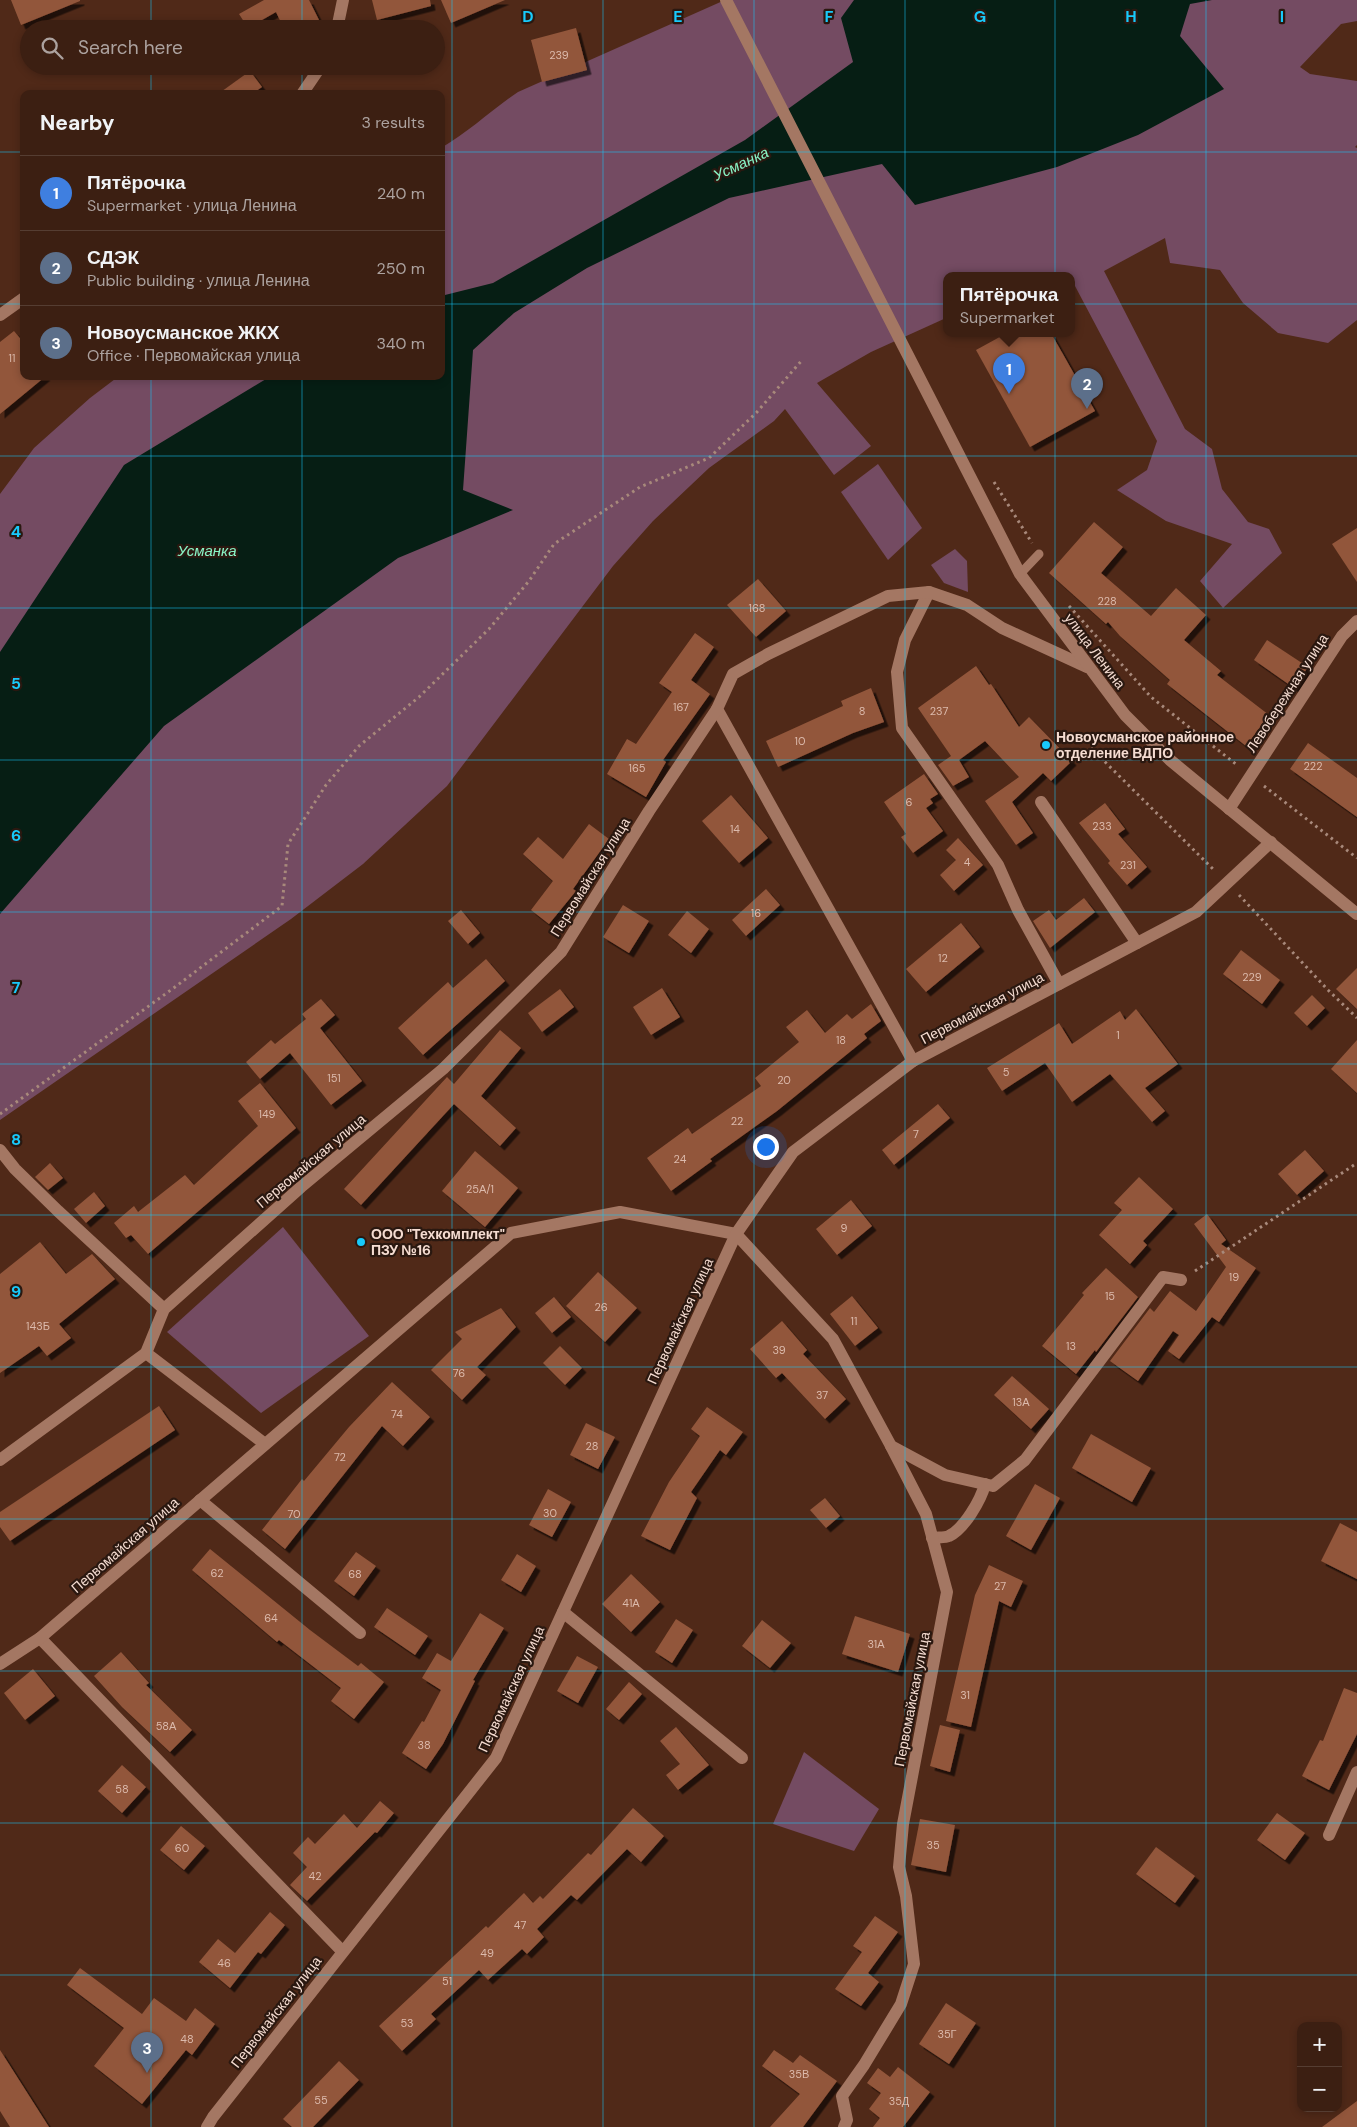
<!DOCTYPE html>
<html lang="en">
<head>
<meta charset="utf-8">
<style>
  :root { --surface:#3c1f12; --page:#472c20; --text:#f1f3f6; --muted:#aca29f; --line:#553d32; --accent:#d93025 }
  body { margin:0; font-family:"DM Sans",sans-serif; background:var(--page); color:var(--text) }
  .controls { position:absolute; right:15px; bottom:15px; display:grid; overflow:hidden; border-radius:10px; box-shadow:0 2px 8px #0003 }
  .controls button { width:45px; height:45px; display:grid; place-items:center; padding:0; border:0; border-bottom:1px solid var(--line); background:var(--surface); color:var(--text); font:25px sans-serif }
  .you { position:absolute; left:765px; top:1146px; width:18px; height:18px; margin:-12px; border:4px solid #fff; border-radius:50%; background:#1a73e8; box-shadow:0 0 0 8px #1a73e833 }
  .badge { display:grid; place-items:center; width:32px; height:32px; border-radius:50%; background:var(--accent); color:#fff; font-size:16px; font-weight:700 }
  .pin { position:absolute; translate:-50% -41px; filter:drop-shadow(0 1px 2px #0008) }
  .pin::after { content:''; position:absolute; top:26px; width:18px; height:15px; background:inherit; clip-path:polygon(0 0,100% 0,50% 100%) }
  .popup { position:absolute; left:943px; top:272px; width:132px; height:65px; box-sizing:border-box; display:grid; place-content:center; border-radius:10px; background:var(--surface); filter:drop-shadow(0 1px 4px #0005); font-size:16px; white-space:nowrap; color:var(--muted) }
  .popup b { font-size:19px; color:var(--text) }
  .popup::after { content:''; position:absolute; left:50%; top:100%; margin-left:-10px; border:10px solid transparent; border-top-color:var(--surface) }
  .list { margin:0; padding:0; list-style:none }
  h2 { display:flex; justify-content:space-between; align-items:center; height:65px; margin:0; padding:0 20px; font-size:21px }
  h2 small { font-size:16px; font-weight:400; color:var(--muted) }
  .list li { display:grid; grid-template-columns:32px 1fr auto; gap:15px; align-items:center; box-sizing:border-box; height:75px; padding:0 20px; border-top:1px solid var(--line) }
  .list b { display:block; font-size:19px; white-space:nowrap }
  .list p { margin:0; font-size:16px; white-space:nowrap; color:var(--muted) }
  .list em { font-size:16px; font-style:normal; color:var(--muted) }
  .icon { flex:none; width:28px; height:28px; fill:none; stroke:currentColor; stroke-width:2; stroke-linecap:round; stroke-linejoin:round }
  .map { position:relative; flex:none; width:1357px; height:2127px; overflow:hidden }
  .search { position:absolute; background:var(--surface); box-shadow:0 2px 8px #0003; left:20px; top:20px; width:425px; height:55px; display:flex; align-items:center; gap:12px; box-sizing:border-box; padding:0 18px; border-radius:28px; color:var(--muted); font-size:19px }
  .panel { position:absolute; background:var(--surface); box-shadow:0 2px 8px #0003; left:20px; top:90px; width:425px; height:290px; border-radius:10px }
  .map>svg:first-child { display:block }
  .green { fill:#744b62 }
  .water { fill:#061e14 }
  .building { fill:#92563b; filter:url(#shadow) }
  .lines { fill:none; stroke-linecap:round; stroke-linejoin:round }
  .path { stroke:#a8897b; stroke-width:3; stroke-dasharray:2.5 4; stroke-linecap:butt }
  .service { stroke:#a47763; stroke-width:9 }
  .minor { stroke:#a47763; stroke-width:12 }
  .secondary { stroke:#a47763; stroke-width:12 }
  .grid { fill:none; stroke:#18cafb; stroke-width:1; stroke-opacity:0.55 }
  .poi-dot { fill:#18cafb; stroke:#2a1810; stroke-width:2 }
  .labels { text-anchor:middle; dominant-baseline:central; stroke-width:4.5; stroke-linejoin:round; paint-order:stroke }
  .number-label { font-size:11px; fill:#dcbaac }
  .street-label { font-size:14px; fill:#f5dcd1; stroke:#2a1810 }
  .poi-label { font-size:14px; font-weight:bold; fill:#f5dcd1; stroke:#2a1810; text-anchor:start }
  .water-label { font-size:15px; font-style:italic; fill:#89f4c6; stroke:#2a1810 }
  .grid-label { font-size:16px; text-anchor:middle; font-weight:bold; fill:#18cafb; stroke:#2a1810; stroke-width:4.5; stroke-linejoin:round; paint-order:stroke }
</style>
</head>
<body>
<div class="map">
<svg width="1357" height="2127" viewBox="0 0 1357 2127">
  <defs>
    <filter id="shadow"><feDropShadow dx="4.5" dy="4.5" stdDeviation="0" flood-color="#0009"/></filter>
  </defs>
  <rect width="100%" height="100%" fill="#502918"/>
  <g class="green">
    <path d="M725,0h632v21l-16,3 -41,43 10,7 47,7v64l-2,2 2,1v172l-29,23 -50,-10 -35,-30 -23,-33 -50,-7 -5,-25 -61,33 81,158 27,20 10,40 26,33 21,7 13,24 -59,55 -23,-27 32,-37 -66,-23 -49,-31 30,-20 10,-29 -82,-155 -3,1v-12h-126v43l-75,34 -54,31 54,63 -37,29 -49,-66 -11,12 -65,47 -56,53 -40,45 -166,220 -84,78 -72,55 -291,201v-626l34,-46 56,-50 29,-22h322v-228c28,-16 50,-38 77,-56z"/>
    <path d="M878,464l44,64 -34,32 -47,-68z"/>
    <path d="M955,549l12,12 1,31 -24,-9 -13,-18z"/>
    <path d="M283,1227l86,109 -108,77 -94,-81z"/>
    <path d="M804,1752l75,57 -25,42 -81,-27z"/>
  </g>
  <path class="water" d="M854,0h358l-22,4 -10,32 44,53 -86,46 -81,32 -142,38 -33,-41 -153,34 -142,70 -73,45 -41,37 -10,140 50,20 -115,48 -234,168 -164,188v-262l124,-187 147,-89h170v-80l52,-13 252,-143 108,-78 -12,-44z"/>
  <g class="building">
    <path d="M11,0h69v1l-59,24z"/>
    <path d="M264,0h45l12,24 -11,5h-26l-8,-17 -28,16 -9,-14z"/>
    <path d="M372,0h58l1,6 -54,14z"/>
    <path d="M441,0h64l-54,23z"/>
    <path d="M576,28l11,42 -45,12 -11,-42z"/>
    <path d="M250,71l12,16 -10,7h-34z"/>
    <path d="M14,331l10,12v33h22l-46,38v-72z"/>
    <path d="M1007,333h44l44,78 -65,36 -54,-97z"/>
    <path d="M1094,522l29,25 -22,26 50,43 25,-28 30,27 -22,25 37,31 -4,4 52,40 -23,31 -79,-62 3,-4 -50,-44 -12,-14 -2,2 -57,-51z"/>
    <path d="M1357,528v54l-25,-38z"/>
    <path d="M758,579l28,32 -30,26 -29,-32z"/>
    <path d="M695,633l19,14 -23,33 19,14 -47,66 3,2 -20,35 -39,-23 20,-35 9,5 36,-52 -13,-9z"/>
    <path d="M1267,640l41,27 -14,21 -40,-28z"/>
    <path d="M976,666l13,19 2,-1 28,43 10,-10 43,44 -21,20 -8,-8 -31,29 21,31 -17,12 -31,-44 34,-24 -34,-36 -26,19 10,17 -16,9 -15,-21 13,-9 -33,-48z"/>
    <path d="M871,688l13,34 -31,11 -75,34 -12,-26 77,-35 -2,-5z"/>
    <path d="M1308,743l49,35v39l-67,-48z"/>
    <path d="M924,774l14,20 -8,5 3,4 -7,5 17,23 -30,22 -12,-16 5,-3 -22,-32z"/>
    <path d="M731,795l37,43 -29,25 -37,-42z"/>
    <path d="M1105,803l20,26 -7,5 29,33 -20,18 -19,-22 2,-2 -31,-38z"/>
    <path d="M589,824l20,15 -36,50 3,2 -27,33 -18,-14 22,-29 -30,-27 15,-17 25,22z"/>
    <path d="M958,838l25,27 -29,26 -14,-16 16,-15 -10,-10z"/>
    <path d="M766,889l14,16 -34,31 -14,-16z"/>
    <path d="M1084,898l11,14 -45,36 -17,-27 16,-11 7,10z"/>
    <path d="M623,905l26,16 -20,32 -26,-16z"/>
    <path d="M461,910l19,23 -12,11 -20,-23z"/>
    <path d="M687,911l22,18 -18,24 -23,-18z"/>
    <path d="M961,923l19,24 -54,45 -20,-23z"/>
    <path d="M1241,950l39,30 -18,24 -39,-30z"/>
    <path d="M486,959l19,22 -82,74 -25,-27 50,-46 5,6z"/>
    <path d="M1357,968v41l-21,-20z"/>
    <path d="M662,988l18,29 -29,18 -18,-28z"/>
    <path d="M560,989l14,18 -32,25 -14,-19z"/>
    <path d="M1312,995l13,13 -18,18 -13,-13z"/>
    <path d="M321,999l14,16 -15,13 42,53 -31,24 -41,-52 -30,26 -14,-17 25,-22 4,4 31,-25 -4,-5z"/>
    <path d="M871,1004l10,17 -17,13 3,4 -90,73 -67,48 2,2 -41,30 -24,-33 41,-30 4,6 69,-48 -6,-8 44,-36 -13,-15 21,-17 18,23 22,-19 5,5z"/>
    <path d="M1136,1009l42,55 -33,24 20,23 -13,11 -42,-48 -38,28 -27,-39 -43,28 -15,-23 72,-45 13,21 48,-33 5,9z"/>
    <path d="M500,1030l21,18 -40,48 35,32 -16,18 -46,-42 -93,101 -17,-16 103,-112 7,7z"/>
    <path d="M1357,1040v53l-26,-24z"/>
    <path d="M260,1083l36,45 -148,126 -17,-19 -5,3 -12,-15 20,-17 4,6 47,-37 9,10 64,-59 -20,-25z"/>
    <path d="M938,1104l12,14 -56,47 -12,-15z"/>
    <path d="M1305,1150l19,21 -27,24 -19,-21z"/>
    <path d="M475,1151l43,37 -33,39 -43,-36z"/>
    <path d="M50,1163l13,15 -15,12 -13,-13z"/>
    <path d="M1139,1177l34,32 -30,32 4,4 -17,19 -31,-29 23,-25 -8,-7z"/>
    <path d="M94,1192l11,14 -19,17 -12,-14z"/>
    <path d="M851,1200l21,26 -35,29 -21,-26z"/>
    <path d="M1207,1214l19,26 -5,4 35,24 -37,54 -7,-5 -33,42 -11,-8 11,-16 -6,-4 -35,50 -28,-20 40,-53 4,4 16,-21 26,20 30,-44 -32,-43z"/>
    <path d="M40,1242l26,32 26,-20 23,25 -56,45 12,14 -24,18 -8,-10 -39,27v-99z"/>
    <path d="M1106,1268l32,29 -42,55 -1,-2 -19,24 -34,-28 42,-51 -2,-2z"/>
    <path d="M598,1272l39,36 -32,34 -39,-36z"/>
    <path d="M852,1296l26,32 -23,18 -25,-32z"/>
    <path d="M554,1297l17,20 -19,16 -17,-20z"/>
    <path d="M501,1308l15,19 -39,40 9,8 -24,25 -31,-30 31,-31 -7,-7z"/>
    <path d="M782,1321l25,29 -4,4 43,45 -21,20 -43,-46 -6,5 -26,-29z"/>
    <path d="M560,1346l22,22 -17,17 -22,-22z"/>
    <path d="M1012,1376l37,33 -18,20 -37,-34z"/>
    <path d="M392,1382l38,35 -27,29 -21,-20 -97,123 -23,-19 40,-51 2,2 45,-54z"/>
    <path d="M159,1406l16,24 -165,111 -10,-14v-15z"/>
    <path d="M707,1407l36,25 -17,23 -6,-5 -29,42 6,6 -27,52 -29,-14 28,-54 31,-46 -9,-7z"/>
    <path d="M586,1423l29,14 -17,32 -28,-14z"/>
    <path d="M1091,1434l60,34 -19,34 -60,-34z"/>
    <path d="M1035,1484l25,14 -29,52 -25,-14z"/>
    <path d="M548,1489l23,13 -19,35 -23,-12z"/>
    <path d="M825,1498l15,18 -14,12 -16,-18z"/>
    <path d="M1340,1523l17,9v47l-36,-18z"/>
    <path d="M210,1549l100,81 48,36 3,-3 23,19 -30,37 -23,-18 10,-13 -62,-48 -2,2 -85,-72z"/>
    <path d="M356,1552l20,14 -22,30 -20,-15z"/>
    <path d="M517,1554l19,12 -15,26 -20,-12z"/>
    <path d="M989,1565l34,16 -12,26 -12,-6 -28,126 -25,-6 29,-126z"/>
    <path d="M631,1574l29,28 -29,30 -29,-28z"/>
    <path d="M387,1608l41,28 -13,19 -41,-28z"/>
    <path d="M480,1613l24,15 -31,52 2,1 -32,63 -17,25 -24,-16 20,-32 2,1 17,-32 -19,-12 15,-25 14,8z"/>
    <path d="M855,1616l55,18 -12,38 -56,-18z"/>
    <path d="M676,1619l17,11 -21,33 -17,-11z"/>
    <path d="M762,1620l29,23 -21,25 -28,-22z"/>
    <path d="M121,1652l28,31 -3,2 46,45 -22,22 -48,-45 -28,-31z"/>
    <path d="M577,1656l21,11 -20,36 -21,-12z"/>
    <path d="M33,1669l22,27 -30,24 -21,-27z"/>
    <path d="M629,1682l13,12 -23,26 -13,-11z"/>
    <path d="M1344,1688l13,5v41l-28,56 -27,-14 18,-36 3,1z"/>
    <path d="M940,1725l20,5 -10,42 -20,-6z"/>
    <path d="M676,1727l33,38 -31,25 -12,-15 14,-11 -20,-23z"/>
    <path d="M122,1765l24,22 -24,26 -24,-22z"/>
    <path d="M380,1801l14,12 -17,20 -2,-1 -68,69 -17,-16 17,-18 -14,-14 15,-16 7,7 29,-30 13,14z"/>
    <path d="M633,1808l31,28 -23,26 -14,-13 -50,51 -6,-5 -34,34 7,8 -17,17 -5,-5 -34,31 -9,-10 -48,44 5,5 -34,32 -23,-25 107,-100 2,2 36,-35 9,10 7,-7 3,3 45,-46 3,2z"/>
    <path d="M1277,1813l28,20 -20,27 -28,-20z"/>
    <path d="M920,1819l35,6 -9,47 -35,-7z"/>
    <path d="M181,1826l24,20 -21,24 -24,-20z"/>
    <path d="M1156,1847l39,29 -20,27 -39,-29z"/>
    <path d="M270,1912l15,13 -24,29 -3,-2 -28,36 -31,-26 19,-23 17,14z"/>
    <path d="M875,1916l23,16 -30,41 11,9 -18,24 -26,-17 27,-37 -9,-6z"/>
    <path d="M80,1968l62,46 12,-16 32,23 9,-13 20,16 -23,31 -6,-5 -44,54 -48,-38 30,-38 -57,-43z"/>
    <path d="M946,2003l30,20 -27,41 -30,-20z"/>
    <path d="M0,2050l49,77h-39l-10,-16z"/>
    <path d="M774,2050l19,13 7,-8 37,26 -34,46h-33l30,-33 -38,-28z"/>
    <path d="M339,2061l20,19 -46,47h-21l-9,-8z"/>
    <path d="M898,2067l32,25 -27,35h-30l7,-9 -11,-9 12,-16 -14,-10 11,-15 12,9z"/>
    <path d="M1357,2101v26h-35z"/>
  </g>
  <g class="lines">
    <g class="path">
      <path d="M994,482l38,61"/>
      <path d="M1069,606l82,91 86,68"/>
      <path d="M1091,748l124,123"/>
      <path d="M1264,786l93,72"/>
      <path d="M1239,895l89,95 29,28"/>
      <path d="M0,1114l175,-127 107,-81 6,-62 38,-59 33,-39 60,-49 70,-68 40,-48 25,-37 86,-57 69,-29 48,-46 46,-53"/>
      <path d="M1195,1271l162,-108"/>
    </g>
    <path class="service" d="M1020,574l19,-20"/>
    <g class="minor">
      <path d="M337,29l6,-29"/>
      <path d="M302,94l19,-28"/>
      <path d="M0,315l24,-17"/>
      <path d="M929,592l-24,48 -8,32 5,56 96,137 20,45 41,74"/>
      <path d="M1041,802l96,141"/>
      <path d="M1229,809l113,-173 15,-15"/>
      <path d="M913,1061l-196,-352 16,-35 35,-20 120,-58 41,-4 38,13 35,23 85,39"/>
      <path d="M0,1150l15,19 43,42 106,98"/>
      <path d="M265,1444l-119,-91 18,-44 137,-122 142,-118 118,-117 88,-141 68,-102"/>
      <path d="M0,1460l146,-107"/>
      <path d="M200,1500l160,133"/>
      <path d="M932,1538c5,-1 13,0 17,-2 15,-7 32,-36 36,-52"/>
      <path d="M563,1612l179,146"/>
      <path d="M40,1638l302,313"/>
      <path d="M0,1664l40,-26 471,-405 109,-21 116,22 97,105 58,107 54,29 48,11 32,-26 138,-183 18,3"/>
      <path d="M1329,1835l28,-63"/>
      <path d="M207,2127l6,-10 283,-359 240,-524 57,-82 120,-91 283,-149 75,-70"/>
      <path d="M844,2127l3,-7 -5,-24 22,-31 37,-61 13,-40 -8,-68 -7,-29 4,-43 44,-232 -21,-78 -35,-68"/>
    </g>
    <path class="secondary" d="M726,0l294,574 105,141 45,45 187,154"/>
  </g>
  <path class="grid" d="M151,0v29M302,0v29M452,0v2127M603,0v2127M754,0v2127M905,0v2127M1055,0v2127M1206,0v2127M151,66v28M302,66v28M0,152h24M441,152h916M0,304h24M441,304h916M151,376v1751M302,376v1751M0,456h1357M0,608h1357M0,760h1357M0,912h1357M0,1064h1357M0,1215h1357M0,1367h1357M0,1519h1357M0,1671h1357M0,1823h1357M0,1975h1357"/>
  <g class="poi-dot">
    <circle cx="1046" cy="745" r="5"/>
    <circle cx="361" cy="1242" r="5"/>
  </g>
  <g class="labels">
    <g class="number-label">
      <text x="559" y="55">239</text>
      <text x="12" y="358">11</text>
      <text x="1107" y="601">228</text>
      <text x="757" y="608">168</text>
      <text x="681" y="707">167</text>
      <text x="862" y="711">8</text>
      <text x="939" y="711">237</text>
      <text x="800" y="741">10</text>
      <text x="1313" y="766">222</text>
      <text x="637" y="768">165</text>
      <text x="909" y="802">6</text>
      <text x="1102" y="826">233</text>
      <text x="735" y="829">14</text>
      <text x="967" y="862">4</text>
      <text x="1128" y="865">231</text>
      <text x="756" y="913">16</text>
      <text x="943" y="958">12</text>
      <text x="1252" y="977">229</text>
      <text x="1118" y="1035">1</text>
      <text x="841" y="1040">18</text>
      <text x="1006" y="1072">5</text>
      <text x="334" y="1078">151</text>
      <text x="784" y="1080">20</text>
      <text x="267" y="1114">149</text>
      <text x="737" y="1121">22</text>
      <text x="916" y="1134">7</text>
      <text x="680" y="1159">24</text>
      <text x="480" y="1189">25А/1</text>
      <text x="844" y="1228">9</text>
      <text x="1234" y="1277">19</text>
      <text x="1110" y="1296">15</text>
      <text x="601" y="1307">26</text>
      <text x="854" y="1321">11</text>
      <text x="38" y="1326">143Б</text>
      <text x="1071" y="1346">13</text>
      <text x="779" y="1350">39</text>
      <text x="459" y="1373">76</text>
      <text x="822" y="1395">37</text>
      <text x="1021" y="1402">13А</text>
      <text x="397" y="1414">74</text>
      <text x="592" y="1446">28</text>
      <text x="340" y="1457">72</text>
      <text x="550" y="1513">30</text>
      <text x="294" y="1514">70</text>
      <text x="217" y="1573">62</text>
      <text x="355" y="1574">68</text>
      <text x="1000" y="1586">27</text>
      <text x="631" y="1603">41А</text>
      <text x="271" y="1618">64</text>
      <text x="876" y="1644">31А</text>
      <text x="965" y="1695">31</text>
      <text x="166" y="1726">58А</text>
      <text x="424" y="1745">38</text>
      <text x="122" y="1789">58</text>
      <text x="933" y="1845">35</text>
      <text x="182" y="1848">60</text>
      <text x="315" y="1876">42</text>
      <text x="520" y="1925">47</text>
      <text x="487" y="1953">49</text>
      <text x="224" y="1963">46</text>
      <text x="447" y="1981">51</text>
      <text x="407" y="2023">53</text>
      <text x="947" y="2034">35Г</text>
      <text x="187" y="2039">48</text>
      <text x="799" y="2074">35В</text>
      <text x="321" y="2100">55</text>
      <text x="899" y="2101">35Д</text>
    </g>
    <g class="street-label">
      <text transform="translate(1095 651) rotate(53)">улица Ленина</text>
      <text transform="translate(1287 693) rotate(-57)">Левобережная улица</text>
      <text transform="translate(590 877) rotate(-58)">Первомайская улица</text>
      <text transform="translate(982 1008) rotate(-28)">Первомайская улица</text>
      <text transform="translate(311 1161) rotate(-40)">Первомайская улица</text>
      <text transform="translate(680 1321) rotate(-65)">Первомайская улица</text>
      <text transform="translate(125 1545) rotate(-41)">Первомайская улица</text>
      <text transform="translate(511 1689) rotate(-65)">Первомайская улица</text>
      <text transform="translate(912 1699) rotate(-79)">Первомайская улица</text>
      <text transform="translate(276 2012) rotate(-52)">Первомайская улица</text>
    </g>
    <g class="poi-label">
      <text x="1056" y="737">Новоусманское районное<tspan x="1056" dy="16">отделение ВДПО</tspan></text>
      <text x="371" y="1234">ООО "Техкомплект"<tspan x="371" dy="16">ПЗУ №16</tspan></text>
    </g>
    <g class="water-label">
      <text transform="translate(741 164) rotate(-25)">Усманка</text>
      <text x="207" y="551">Усманка</text>
    </g>
  </g>
  <g class="grid-label">
    <text x="528" y="22">D</text>
    <text x="678" y="22">E</text>
    <text x="829" y="22">F</text>
    <text x="980" y="22">G</text>
    <text x="1131" y="22">H</text>
    <text x="1282" y="22">I</text>
    <text x="16" y="537">4</text>
    <text x="16" y="689">5</text>
    <text x="16" y="841">6</text>
    <text x="16" y="993">7</text>
    <text x="16" y="1145">8</text>
    <text x="16" y="1297">9</text>
  </g>
</svg>
<div class="controls">
<button>+</button>
<button>−</button>
</div>
<div class="you"></div>
<div class="pin badge" style="left:1009px;top:394px;background:#3f7fe0">1</div>
<div class="popup"><b>Пятёрочка</b>Supermarket</div>
<div class="pin badge" style="left:1087px;top:409px;background:#5c6f8a">2</div>
<div class="pin badge" style="left:147px;top:2073px;background:#5c6f8a">3</div>
<div class="search"><svg class="icon" aria-label="search" viewBox="0 0 24 24"><circle cx="10" cy="10" r="6"/><path d="M15 15l6 6"/></svg>Search here</div>
<section class="panel">
<h2>Nearby<small>3 results</small></h2>
<ul class="list">
<li><span class="badge" style="background:#3f7fe0">1</span><div><b>Пятёрочка</b><p>Supermarket · улица Ленина</p></div><em>240 m</em></li>
<li><span class="badge" style="background:#5c6f8a">2</span><div><b>СДЭК</b><p>Public building · улица Ленина</p></div><em>250 m</em></li>
<li><span class="badge" style="background:#5c6f8a">3</span><div><b>Новоусманское ЖКХ</b><p>Office · Первомайская улица</p></div><em>340 m</em></li>
</ul>
</section>
</div>
</body>
</html>
